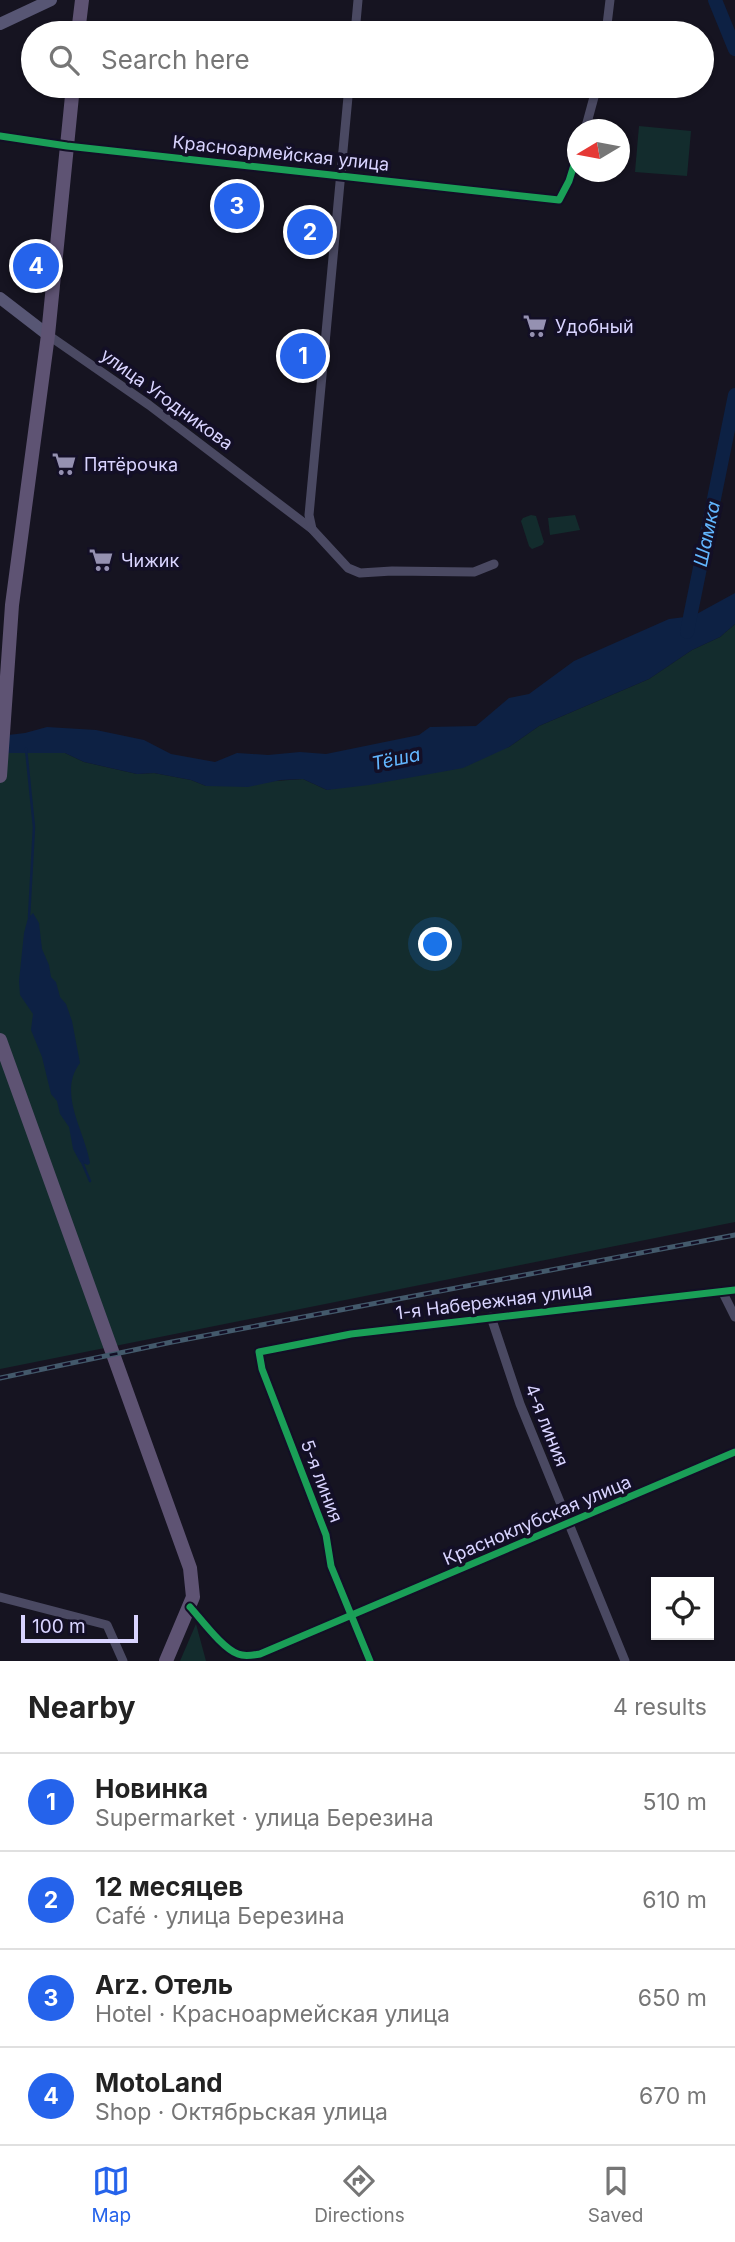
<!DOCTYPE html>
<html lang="en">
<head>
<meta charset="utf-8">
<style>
  :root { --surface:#fff; --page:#f6f6f6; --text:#222; --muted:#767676; --line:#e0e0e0; --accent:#2563eb }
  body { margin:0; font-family:Inter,sans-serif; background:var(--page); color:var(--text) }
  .controls { position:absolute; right:21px; bottom:21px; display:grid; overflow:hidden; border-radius:0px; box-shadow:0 2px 5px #0004 }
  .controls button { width:63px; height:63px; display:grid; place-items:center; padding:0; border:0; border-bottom:2px solid var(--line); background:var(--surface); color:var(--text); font:35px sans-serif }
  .compass { position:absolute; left:567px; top:119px; width:63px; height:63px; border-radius:50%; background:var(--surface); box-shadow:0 2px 5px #0004; rotate:260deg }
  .scale { position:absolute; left:21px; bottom:18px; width:117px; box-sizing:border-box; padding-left:7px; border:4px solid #d9d4ff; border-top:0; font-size:19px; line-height:24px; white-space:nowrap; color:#d9d4ff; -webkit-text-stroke:5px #130f26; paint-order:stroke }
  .you { position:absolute; left:436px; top:945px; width:24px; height:24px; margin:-18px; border:5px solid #fff; border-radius:50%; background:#1a73e8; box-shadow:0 0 0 10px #1a73e833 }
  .badge { display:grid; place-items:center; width:46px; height:46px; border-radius:50%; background:var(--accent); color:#fff; font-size:23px; font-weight:700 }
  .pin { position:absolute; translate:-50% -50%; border:4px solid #fff; box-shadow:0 2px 7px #0006 }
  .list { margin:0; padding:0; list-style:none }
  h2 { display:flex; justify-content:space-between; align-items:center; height:91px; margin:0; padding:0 28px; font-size:30px }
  h2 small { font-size:23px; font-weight:400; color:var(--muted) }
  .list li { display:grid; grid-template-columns:46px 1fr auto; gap:21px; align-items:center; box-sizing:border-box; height:98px; padding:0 28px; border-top:2px solid var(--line) }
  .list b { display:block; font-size:26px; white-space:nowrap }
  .list p { margin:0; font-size:23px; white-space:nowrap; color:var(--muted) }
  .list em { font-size:23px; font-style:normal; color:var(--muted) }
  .icon { flex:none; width:38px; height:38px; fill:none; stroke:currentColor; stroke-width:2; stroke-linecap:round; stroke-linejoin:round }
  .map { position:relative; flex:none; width:735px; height:1661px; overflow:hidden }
  .search { position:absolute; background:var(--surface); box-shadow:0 2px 5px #0004; left:21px; right:21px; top:21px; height:77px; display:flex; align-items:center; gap:18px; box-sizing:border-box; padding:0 24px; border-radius:38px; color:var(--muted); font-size:26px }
  .sheet { height:483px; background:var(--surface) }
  nav { display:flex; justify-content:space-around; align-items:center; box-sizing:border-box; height:98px; border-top:2px solid var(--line); background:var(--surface); font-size:19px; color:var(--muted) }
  nav a { display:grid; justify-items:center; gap:4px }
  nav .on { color:var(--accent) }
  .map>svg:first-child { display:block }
  .green { fill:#132c2d }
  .water { fill:#0d2144 }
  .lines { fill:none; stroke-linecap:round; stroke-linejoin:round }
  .stream { stroke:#0d2144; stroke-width:2.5 }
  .river { stroke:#0d2144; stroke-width:14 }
  .street { stroke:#4a4962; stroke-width:9 }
  .secondary { stroke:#575674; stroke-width:12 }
  .primary { stroke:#5e5373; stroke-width:14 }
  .rail-casing { stroke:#43596b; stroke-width:5 }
  .rail { stroke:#130f26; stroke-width:2.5; stroke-dasharray:8; stroke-linecap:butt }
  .cycleway-casing { stroke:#130f26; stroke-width:11 }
  .cycleway { stroke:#1a9f57; stroke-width:7 }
  .labels { text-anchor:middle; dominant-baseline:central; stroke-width:7; stroke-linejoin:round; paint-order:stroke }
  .street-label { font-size:18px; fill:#d9d4ff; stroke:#130f26 }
  .poi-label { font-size:18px; fill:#d9d4ff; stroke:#130f26; text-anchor:start }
  .water-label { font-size:19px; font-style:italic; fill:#62b6ff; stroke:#130f26 }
</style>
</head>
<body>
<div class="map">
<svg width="735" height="1661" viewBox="0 0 735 1661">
  <rect width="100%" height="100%" fill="#161421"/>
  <g class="green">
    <path d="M639,126l52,5 -4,45 -52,-4z"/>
    <path d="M531,515l5,1 8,26 -2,3 -10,4 -3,-3 -8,-25 2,-3z"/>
    <path d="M575,515l5,15 -30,5 -2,-17z"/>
    <path d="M735,624v598l-735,147v-616h65l19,9 53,12 17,-1 37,7 15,6 97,-7 24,11 182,-43 30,-21 110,-47 43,-29 28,-13z"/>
    <path d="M196,1624l10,37h-26z"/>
  </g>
  <g class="water">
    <path d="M735,593v31l-15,13 -28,13 -43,29 -110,47 -30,21 -46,21 -94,17 -42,5 -24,-11 -22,1 -33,7 -42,-1 -15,-6 -37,-7 -17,1 -53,-12 -19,-9h-65v-17l25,-3 22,-6 49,3 48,10 27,14 44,8 22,-9 31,2 32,-3 26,2 93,-19 11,-8 46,-1 33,-28 20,-4 45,-33 95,-42 24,-3z"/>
    <path d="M33,913l6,10 3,26 7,16 2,12 5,5 4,15 6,7 6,17 8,42c-23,30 5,68 10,100l-2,2 -8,-3 -7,-13 -4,-22 -9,-13 -3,-13 -6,-7 -9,-37 -11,-27 2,-16 -13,-19 -1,-14 5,-48 4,-15z"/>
  </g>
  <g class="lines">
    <g class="stream">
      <path d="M26,749l8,78 -5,90"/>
      <path d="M82,1162l8,19"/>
    </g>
    <g class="river">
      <path d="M715,0l20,49"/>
      <path d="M687,632l48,-237"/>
    </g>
    <g class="street">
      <path d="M355,33l3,-33"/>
      <path d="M606,33l4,-33"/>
      <path d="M585,130l12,-44"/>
      <path d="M0,136l67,10 492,54 10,-19 9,-29"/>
      <path d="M48,335l101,70 163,124 36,39 12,5 32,-2 82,1 20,-8"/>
      <path d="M312,529l-3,-14 40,-429"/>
      <path d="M722,1291l13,26"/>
      <path d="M491,1317l29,87 105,257"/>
      <path d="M0,1597l107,28 16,36"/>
      <path d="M190,1607c12,13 32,41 48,47 7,3 15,1 22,0l475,-202"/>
      <path d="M370,1661l-39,-95 -5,-31 -64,-166 -3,-17 92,-18 384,-44"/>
    </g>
    <g class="secondary">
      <path d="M0,24l51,-24"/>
      <path d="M0,298l48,37"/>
    </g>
    <g class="primary">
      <path d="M78,33l4,-33"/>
      <path d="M0,776l12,-171 36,-270 25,-249"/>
      <path d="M0,1040l190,528 3,29 -27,64"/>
    </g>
    <g class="rail-casing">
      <path id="rail" d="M0,1378l172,-36 563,-107"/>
    </g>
    <use href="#rail" class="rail"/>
    <g class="cycleway-casing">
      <g id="cycleway">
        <path d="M0,136l67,10 492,54 10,-19 9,-29"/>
        <path d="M190,1607c12,13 32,41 48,47 7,3 15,1 22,0l475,-202"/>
        <path d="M370,1661l-39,-95 -5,-31 -64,-166 -3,-17 92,-18 384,-44"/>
      </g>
    </g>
    <use href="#cycleway" class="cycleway"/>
  </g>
  <defs>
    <g id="supermarket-bare" transform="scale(1.89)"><path d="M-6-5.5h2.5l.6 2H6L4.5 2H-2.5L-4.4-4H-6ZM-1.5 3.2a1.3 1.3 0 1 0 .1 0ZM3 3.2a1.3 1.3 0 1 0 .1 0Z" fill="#9591b1" stroke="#130f26" stroke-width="2.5" paint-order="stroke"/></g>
  </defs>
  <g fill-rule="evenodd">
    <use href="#supermarket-bare" x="535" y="326"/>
    <use href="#supermarket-bare" x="64" y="464"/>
    <use href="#supermarket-bare" x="101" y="560"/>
  </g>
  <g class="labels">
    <g class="street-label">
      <text transform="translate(281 153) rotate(6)">Красноармейская улица</text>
      <text transform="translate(167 399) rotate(36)">улица Угодникова</text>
      <text transform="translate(494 1301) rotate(-7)">1-я Набережная улица</text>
      <text transform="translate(547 1425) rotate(68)">4-я линия</text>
      <text transform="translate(322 1481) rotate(69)">5-я линия</text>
      <text transform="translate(537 1520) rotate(-23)">Красноклубская улица</text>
    </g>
    <g class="poi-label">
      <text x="555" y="326">Удобный</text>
      <text x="84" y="464">Пятёрочка</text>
      <text x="121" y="560">Чижик</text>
    </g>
    <g class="water-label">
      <text transform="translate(707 534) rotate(-78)">Шамка</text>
      <text transform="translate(396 759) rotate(-12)">Тёша</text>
    </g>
  </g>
</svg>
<div class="controls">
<button><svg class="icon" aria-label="locate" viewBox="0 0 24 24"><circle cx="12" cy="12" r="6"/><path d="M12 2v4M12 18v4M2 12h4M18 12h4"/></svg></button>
</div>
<svg class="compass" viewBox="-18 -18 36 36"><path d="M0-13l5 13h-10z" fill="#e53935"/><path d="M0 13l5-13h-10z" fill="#767676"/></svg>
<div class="scale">100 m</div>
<div class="you"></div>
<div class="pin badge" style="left:303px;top:356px">1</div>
<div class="pin badge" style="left:310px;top:232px">2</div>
<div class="pin badge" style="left:237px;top:206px">3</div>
<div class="pin badge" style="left:36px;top:266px">4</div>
<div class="search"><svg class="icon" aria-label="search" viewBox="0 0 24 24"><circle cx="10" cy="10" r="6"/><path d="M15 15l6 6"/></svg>Search here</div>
</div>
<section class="sheet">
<h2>Nearby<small>4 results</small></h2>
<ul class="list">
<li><span class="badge">1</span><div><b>Новинка</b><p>Supermarket · улица Березина</p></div><em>510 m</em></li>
<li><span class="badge">2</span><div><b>12 месяцев</b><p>Café · улица Березина</p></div><em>610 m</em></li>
<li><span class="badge">3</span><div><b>Arz. Отель</b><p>Hotel · Красноармейская улица</p></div><em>650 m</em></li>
<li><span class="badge">4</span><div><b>MotoLand</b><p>Shop · Октябрьская улица</p></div><em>670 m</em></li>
</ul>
</section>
<nav>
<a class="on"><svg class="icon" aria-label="map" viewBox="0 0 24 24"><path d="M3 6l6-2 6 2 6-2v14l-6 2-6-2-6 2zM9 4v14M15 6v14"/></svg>Map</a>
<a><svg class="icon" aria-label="directions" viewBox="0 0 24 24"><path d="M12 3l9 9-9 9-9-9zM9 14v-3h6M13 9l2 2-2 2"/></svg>Directions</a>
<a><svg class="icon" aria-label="saved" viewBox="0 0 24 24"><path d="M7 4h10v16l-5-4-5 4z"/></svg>Saved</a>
</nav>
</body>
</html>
